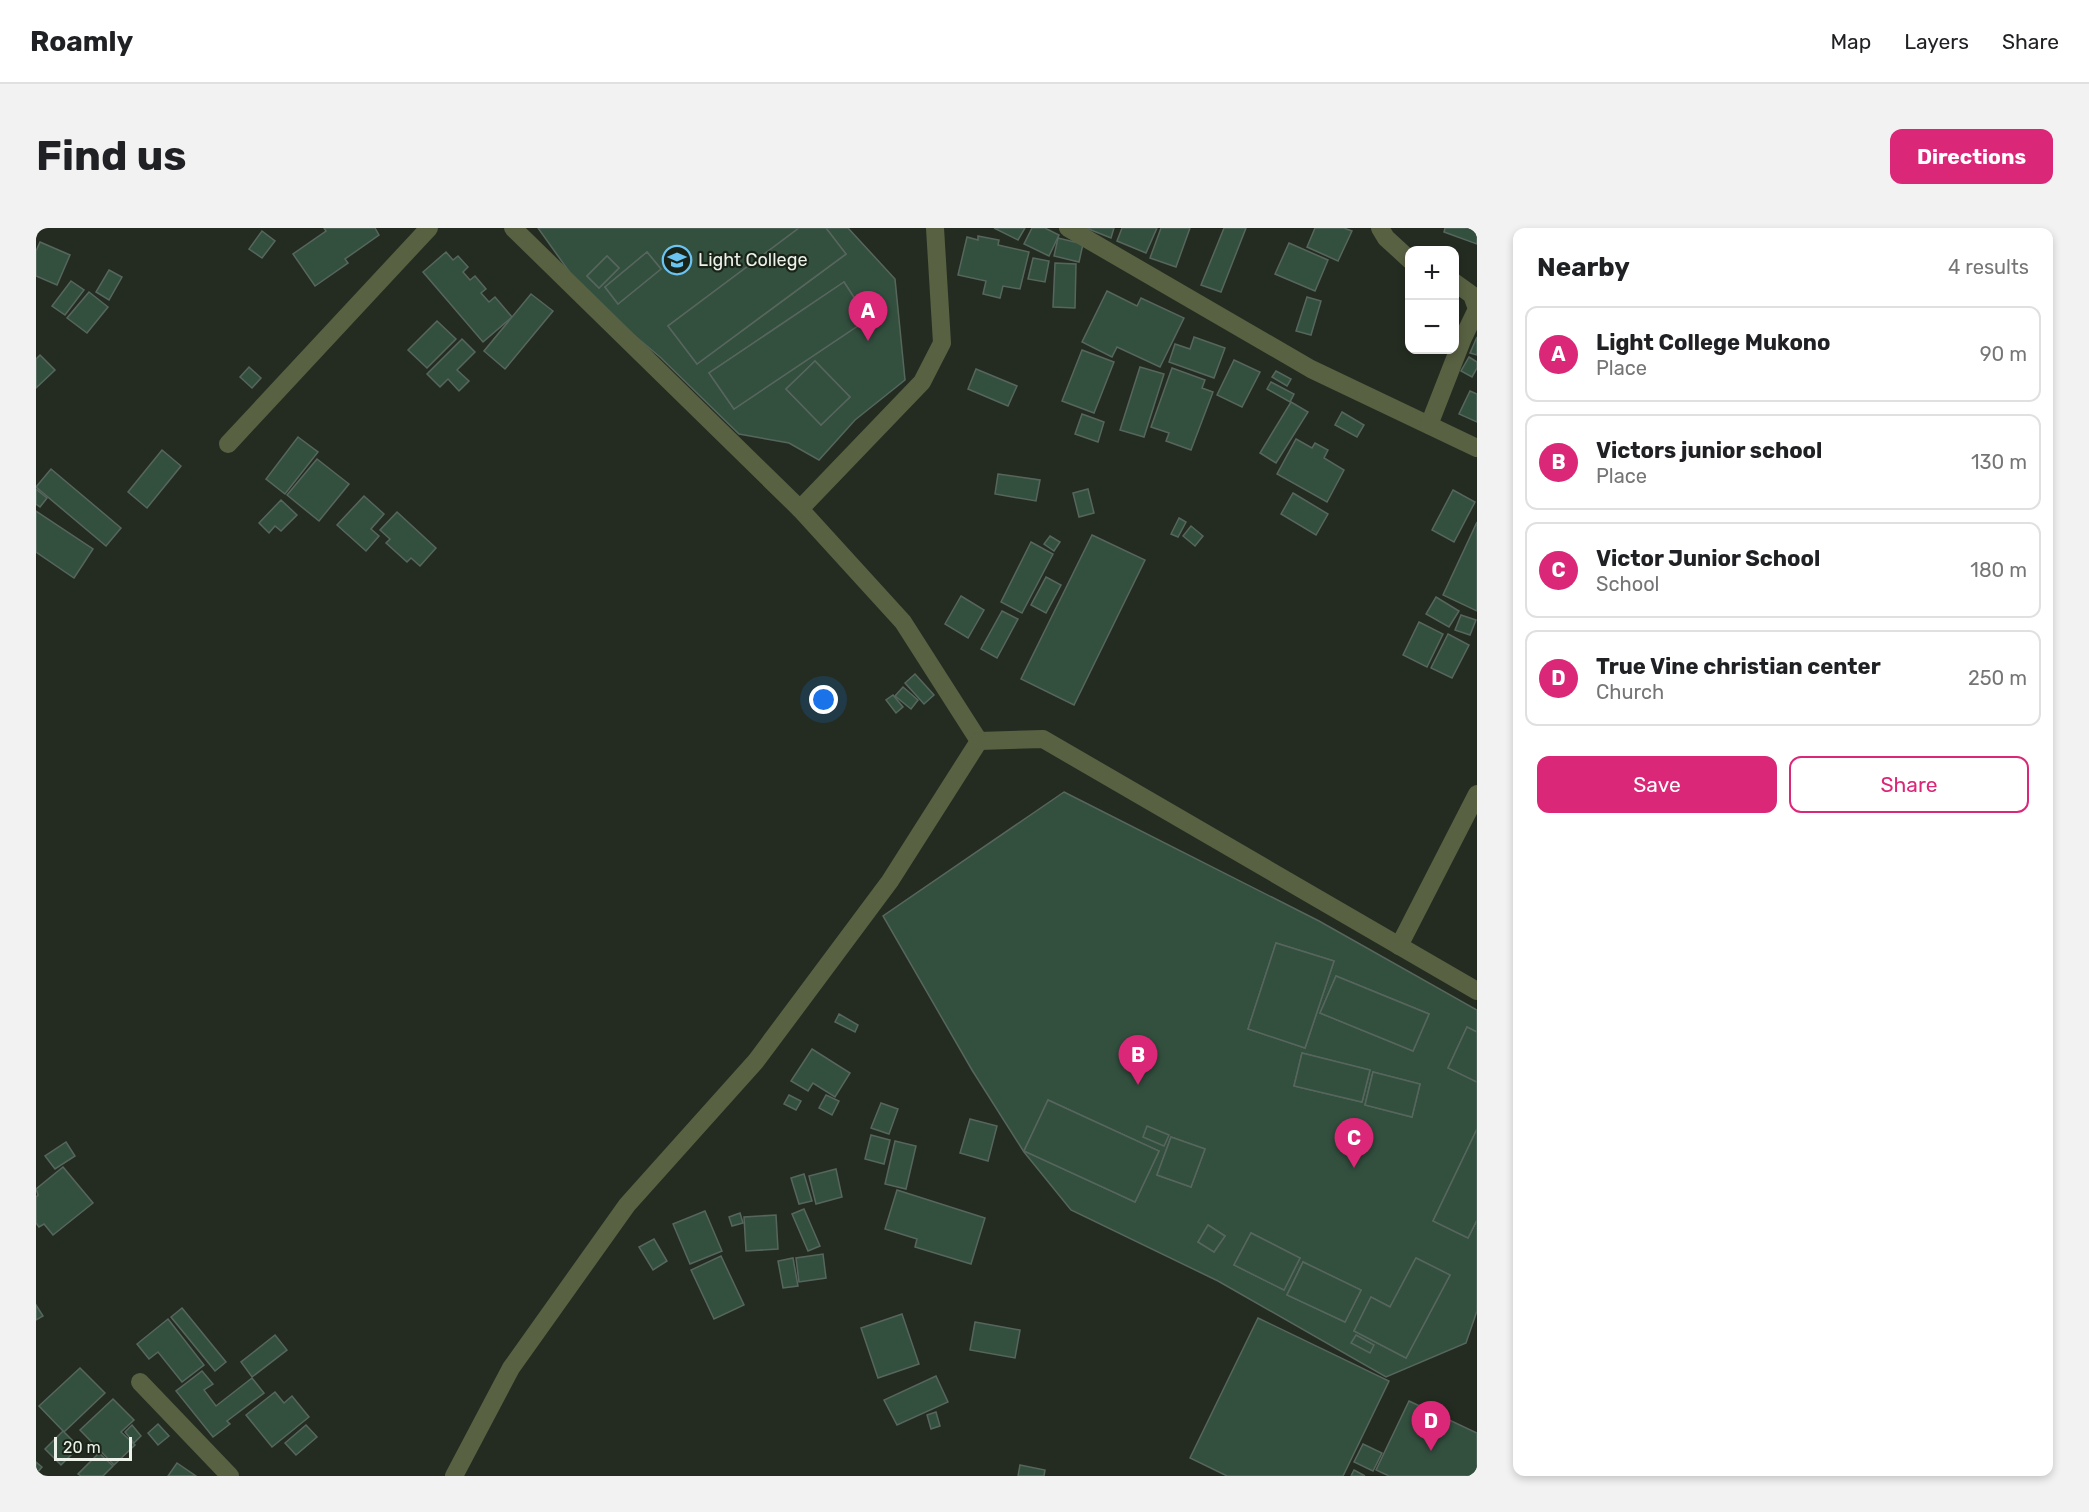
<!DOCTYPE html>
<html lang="en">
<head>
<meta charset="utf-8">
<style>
  :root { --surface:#fff; --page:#f2f2f2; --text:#202124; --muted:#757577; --line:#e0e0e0; --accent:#db2777 }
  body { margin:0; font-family:Rubik,sans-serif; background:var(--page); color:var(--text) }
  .controls { position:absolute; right:18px; top:18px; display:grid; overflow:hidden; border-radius:12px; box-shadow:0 3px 9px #0003 }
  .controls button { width:54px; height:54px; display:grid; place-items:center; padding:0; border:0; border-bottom:2px solid var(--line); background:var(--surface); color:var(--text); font:30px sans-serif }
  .scale { position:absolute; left:18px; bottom:15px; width:78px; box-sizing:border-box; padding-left:6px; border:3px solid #ecf2ea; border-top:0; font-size:16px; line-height:21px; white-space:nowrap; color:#ecf2ea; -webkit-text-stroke:4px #1a2318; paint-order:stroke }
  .you { position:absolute; left:788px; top:472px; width:21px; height:21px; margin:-15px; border:4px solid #fff; border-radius:50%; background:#1a73e8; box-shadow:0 0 0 9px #1a73e833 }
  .badge { display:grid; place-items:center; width:39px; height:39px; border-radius:50%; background:var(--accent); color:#fff; font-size:20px; font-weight:700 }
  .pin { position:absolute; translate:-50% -50px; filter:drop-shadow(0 2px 3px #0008) }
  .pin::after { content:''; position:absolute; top:32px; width:21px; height:18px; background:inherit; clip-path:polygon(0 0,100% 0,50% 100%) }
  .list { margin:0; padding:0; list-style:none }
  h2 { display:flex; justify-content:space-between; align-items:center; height:78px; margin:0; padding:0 24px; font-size:26px }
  h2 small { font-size:20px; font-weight:400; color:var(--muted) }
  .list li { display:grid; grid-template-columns:39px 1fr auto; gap:18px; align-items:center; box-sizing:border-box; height:96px; margin:0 12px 12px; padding:0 12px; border:2px solid var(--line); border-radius:12px }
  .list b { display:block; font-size:22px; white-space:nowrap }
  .list p { margin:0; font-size:20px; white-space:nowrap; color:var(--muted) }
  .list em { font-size:20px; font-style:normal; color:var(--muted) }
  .actions { display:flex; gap:12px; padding:18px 24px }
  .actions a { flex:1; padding:14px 0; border:2px solid var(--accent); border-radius:12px; text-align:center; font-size:21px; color:var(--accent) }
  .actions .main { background:var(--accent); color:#fff }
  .map { position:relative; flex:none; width:1441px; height:1248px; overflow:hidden; border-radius:12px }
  header { display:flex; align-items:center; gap:36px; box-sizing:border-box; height:84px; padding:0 30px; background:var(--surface); border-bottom:2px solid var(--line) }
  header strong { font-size:28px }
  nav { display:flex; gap:33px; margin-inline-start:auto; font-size:21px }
  .intro { display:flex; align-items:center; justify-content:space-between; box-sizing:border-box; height:144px; padding:0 36px }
  h1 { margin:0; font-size:42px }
  .button { padding:15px 27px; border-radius:12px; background:var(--accent); color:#fff; font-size:21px; font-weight:700 }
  main { display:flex; gap:36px; padding:0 36px }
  aside { flex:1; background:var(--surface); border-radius:12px; box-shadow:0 3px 9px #0003 }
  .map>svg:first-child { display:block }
  .building { fill:#33503f; stroke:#57665d; stroke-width:1.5; fill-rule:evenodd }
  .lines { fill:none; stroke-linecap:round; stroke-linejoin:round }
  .minor { stroke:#596143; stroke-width:18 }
  .labels { text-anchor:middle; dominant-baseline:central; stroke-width:4.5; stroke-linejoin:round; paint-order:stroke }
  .poi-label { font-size:18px; fill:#ecf2ea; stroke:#1a2318; text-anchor:start }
</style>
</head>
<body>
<header>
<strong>Roamly</strong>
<nav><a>Map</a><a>Layers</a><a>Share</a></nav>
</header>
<div class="intro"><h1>Find us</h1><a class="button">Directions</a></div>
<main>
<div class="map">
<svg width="1441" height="1248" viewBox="0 0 1441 1248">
  <rect width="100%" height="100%" fill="#242c21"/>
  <g class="building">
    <path d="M288,0h51l4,7 -34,24 3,4 -33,23 -22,-32 33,-23z"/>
    <path d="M502,0h261l-131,98 29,38 149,-110 -20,-26h22l47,51 10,101 -50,40 -36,40 -30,-17 -50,-9 -79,-77 -43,-36 -39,-37zM611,24l14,17 -43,35 -13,-17zM571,28l12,12 -20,20 -12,-12zM808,54l24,37 -134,90 -25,-36zM779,133l35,36 -29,28 -35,-36z"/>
    <path d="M763,0h27l20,26 -149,110 -29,-38z"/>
    <path d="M958,0h31l-7,12z"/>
    <path d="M996,0h13l14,7 -10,21 -25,-12z"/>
    <path d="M1050,0h28l-3,10z"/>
    <path d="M1086,0h35l-11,25 -29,-12z"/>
    <path d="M1125,0h29l-14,39 -26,-9z"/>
    <path d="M1188,0h22l-25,64 -20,-7z"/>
    <path d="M1279,0h29l8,3 -14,30 -31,-14z"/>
    <path d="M1409,0h32v16l-33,-12z"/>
    <path d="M226,3l13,10 -13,17 -13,-9z"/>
    <path d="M942,8l21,4 -1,5 31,7 -9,37 -17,-3 -3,12 -17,-4 3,-13 -28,-6 9,-38 11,3z"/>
    <path d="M1022,10l25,6 -4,18 -25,-6z"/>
    <path d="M4,14l30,13 -13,30 -21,-9v-25z"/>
    <path d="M1253,15l39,17 -13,31 -40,-17z"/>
    <path d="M410,24l7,8 5,-4 10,11 -5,5 7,8 5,-4 11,13 -5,4 8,9 6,-5 17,20 -29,25 -60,-70z"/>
    <path d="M611,24l14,17 -43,35 -13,-17z"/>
    <path d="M571,28l12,12 -20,20 -12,-12z"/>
    <path d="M997,30l16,3 -4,21 -17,-3z"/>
    <path d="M1019,35l21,1 -1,44 -22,-1z"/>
    <path d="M73,42l13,7 -13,23 -13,-8z"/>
    <path d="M35,53l13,9 -19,25 -13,-9z"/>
    <path d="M808,54l24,37 -134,90 -25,-36z"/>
    <path d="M1071,63l30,15 4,-8 43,20 -24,49 -43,-20 -5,10 -30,-15z"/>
    <path d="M53,64l19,15 -21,26 -20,-15z"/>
    <path d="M495,66l22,17 -48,58 -21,-18z"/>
    <path d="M1271,69l14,4 -10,34 -15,-4z"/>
    <path d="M401,93l19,18 -29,29 -19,-18z"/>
    <path d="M1158,109l31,11 -11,30 -45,-16 6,-18 15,5z"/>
    <path d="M1441,109v18l-7,-2z"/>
    <path d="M426,111l13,13 -18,18 12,11 -10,10 -11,-12 -8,8 -13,-13z"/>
    <path d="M1046,122l32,12 -20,51 -32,-12z"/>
    <path d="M4,127l15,15 -19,18v-29z"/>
    <path d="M1433,129l8,5v6l-5,9 -11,-6z"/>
    <path d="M1198,132l26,12 -18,35 -25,-12z"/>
    <path d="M779,133l35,36 -29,28 -35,-36z"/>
    <path d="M213,139l12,11 -9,10 -12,-11z"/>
    <path d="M1104,139l24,7 -20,63 -24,-7z"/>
    <path d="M1136,140l33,12 -3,8 11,4 -22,58 -25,-9 3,-8 -18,-6z"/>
    <path d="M940,141l41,17 -9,20 -40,-17z"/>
    <path d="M1240,143l15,8 -4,7 -15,-9z"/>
    <path d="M1235,154l23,12 -4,8 -23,-13z"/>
    <path d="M1434,163l7,3v28l-18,-8z"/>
    <path d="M1255,174l17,10 -32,51 -16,-10z"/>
    <path d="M1306,184l22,13 -7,12 -22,-12z"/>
    <path d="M1046,186l22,8 -6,20 -23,-8z"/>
    <path d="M262,209l20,15 -33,42 -19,-15z"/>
    <path d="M1260,211l16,9 3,-5 13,7 -4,8 20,12 -17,32 -50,-28z"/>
    <path d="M126,222l19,16 -34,42 -19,-16z"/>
    <path d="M281,231l32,25 -30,37 -32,-26z"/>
    <path d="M15,241l70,59 -15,18 -70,-59z"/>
    <path d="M962,246l42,6 -4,21 -41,-7z"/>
    <path d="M0,261l11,9 -7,9 -4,-3z"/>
    <path d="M1052,261l6,24 -15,4 -6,-24z"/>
    <path d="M1417,262l22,12 -21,40 -22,-12z"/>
    <path d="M1257,265l35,21 -12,21 -35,-21z"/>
    <path d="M328,268l20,18 -13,15 8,7 -13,15 -29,-26z"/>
    <path d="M245,272l16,15 -16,16 -6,-5 -6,7 -10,-10z"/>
    <path d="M0,283l57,38 -19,29 -38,-26z"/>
    <path d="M361,284l39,36 -16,18 -9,-8 -4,4 -21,-19 4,-4 -10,-9z"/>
    <path d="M1143,290l7,4 -8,15 -7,-3z"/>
    <path d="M1441,294v89l-34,-16z"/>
    <path d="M1155,298l12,10 -8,10 -12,-10z"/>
    <path d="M1056,307l53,25 -71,145 -53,-26z"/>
    <path d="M1014,308l10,6 -6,9 -10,-7z"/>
    <path d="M995,314l22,12 -31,59 -21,-11z"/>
    <path d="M1010,349l15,8 -15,28 -15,-8z"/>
    <path d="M925,368l23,14 -16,28 -23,-14z"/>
    <path d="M1400,369l23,14 -10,16 -23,-13z"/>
    <path d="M966,383l16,8 -21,39 -16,-9z"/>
    <path d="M1425,387l15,5 -6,15 -15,-5z"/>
    <path d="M1383,394l24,12 -16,33 -24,-12z"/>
    <path d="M1412,406l21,11 -17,33 -21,-10z"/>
    <path d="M879,446l19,21 -10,9 -19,-21z"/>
    <path d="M867,459l15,13 -7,9 -16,-13z"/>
    <path d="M857,467l10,12 -7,6 -10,-13z"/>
    <path d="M1028,564l255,129 158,89v22l-10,-5 -19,41 29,14v47l-44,92 35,17 9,-18v91l-11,32 -80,34 -168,-96 -147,-71 -47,-58 -52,-82 -89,-154zM1240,715l58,18 -29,87 -57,-19zM1300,748l93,38 -16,37 -93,-38zM1266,825l68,17 -8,32 -68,-16zM1337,844l47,12 -8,33 -47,-12zM1012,872l111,51 -24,51 -111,-51zM1135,909l34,12 -14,38 -34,-12zM1172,997l17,11 -11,16 -16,-10zM1215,1005l49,25 -16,32 -50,-25zM1380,1030l34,17 -44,83 -52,-27 17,-34 19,10zM1267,1034l58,28 -16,32 -58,-27z"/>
    <path d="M1240,715l58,18 -29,87 -57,-19z"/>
    <path d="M1300,748l93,38 -16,37 -93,-38z"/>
    <path d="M803,786l19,11 -3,7 -20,-10z"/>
    <path d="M1431,799l10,5v50l-29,-14z"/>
    <path d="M776,821l38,24 -15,24 -22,-14 -5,8 -17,-10z"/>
    <path d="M1266,825l68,17 -8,32 -68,-16z"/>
    <path d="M1337,844l47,12 -8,33 -47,-12z"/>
    <path d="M753,867l12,6 -5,9 -12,-6z"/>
    <path d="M790,867l13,6 -7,14 -13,-7z"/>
    <path d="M1012,872l111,51 -24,51 -111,-51z"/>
    <path d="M845,875l17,6 -9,25 -18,-6z"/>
    <path d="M934,891l27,7 -9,35 -28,-8z"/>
    <path d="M1111,898l22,9 -5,11 -21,-9z"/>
    <path d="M1441,901v91l-9,18 -35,-17z"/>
    <path d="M835,907l19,5 -6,24 -19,-5z"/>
    <path d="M1135,909l34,12 -14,38 -34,-12z"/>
    <path d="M859,913l21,5 -10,43 -21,-5z"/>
    <path d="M30,914l9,14 -20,13 -10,-13z"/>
    <path d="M27,939l30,36 -40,32 -9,-11 -5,3 -3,-4v-26l2,-2 -2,-6z"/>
    <path d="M800,941l6,28 -26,7 -7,-28z"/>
    <path d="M768,946l8,27 -13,3 -8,-26z"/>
    <path d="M861,962l88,28 -14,46 -56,-17 2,-8 -32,-10z"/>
    <path d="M768,981l16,37 -12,5 -16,-37z"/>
    <path d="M669,983l17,40 -32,13 -17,-40z"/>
    <path d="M704,985l3,10 -11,3 -3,-9z"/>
    <path d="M740,987l2,34 -32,2 -2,-34z"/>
    <path d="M1172,997l17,11 -11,16 -16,-10z"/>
    <path d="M1215,1005l49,25 -16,32 -50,-25z"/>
    <path d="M618,1011l13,22 -14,9 -14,-23z"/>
    <path d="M787,1026l3,24 -27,4 -3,-24z"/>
    <path d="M685,1028l23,49 -30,14 -23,-49z"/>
    <path d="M757,1030l5,28 -15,2 -5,-27z"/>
    <path d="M1380,1030l34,17 -44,83 -52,-27 17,-34 19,10z"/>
    <path d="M1267,1034l58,28 -16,32 -58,-27z"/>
    <path d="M0,1077l7,11 -7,4z"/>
    <path d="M146,1080l44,54 -11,9 -44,-54z"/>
    <path d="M866,1086l17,50 -41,14 -17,-50z"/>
    <path d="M1222,1090l131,63 -46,95h-116l-37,-18z"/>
    <path d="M132,1091l36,46 -22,17 -24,-30 -9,7 -12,-15z"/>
    <path d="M939,1094l45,8 -5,28 -45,-8z"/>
    <path d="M239,1107l12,15 -35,27 -11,-15z"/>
    <path d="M1320,1107l18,10 -4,8 -19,-10z"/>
    <path d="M44,1140l25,25 -41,39 -25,-26z"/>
    <path d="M166,1143l11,13 -9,6 12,16 36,-28 12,15 -37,28 3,3 -17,13 -37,-46z"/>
    <path d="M900,1148l12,26 -51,23 -13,-25z"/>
    <path d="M239,1164l9,11 8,-7 17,21 -37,30 -26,-32z"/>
    <path d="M77,1171l21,21 -13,12 14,13 -21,20 -34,-35z"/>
    <path d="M1373,1173l68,32v43h-88l-13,-6z"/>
    <path d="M900,1184l4,14 -9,3 -4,-14z"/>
    <path d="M122,1196l11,12 -11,9 -10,-12z"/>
    <path d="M96,1197l9,11 -7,7 -9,-11z"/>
    <path d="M270,1197l11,12 -21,18 -11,-12z"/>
    <path d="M27,1203l16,16 -18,18 -16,-16z"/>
    <path d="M1327,1216l19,9 -9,18 -19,-9z"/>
    <path d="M63,1225l14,13 -10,10h-22l-3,-2z"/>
    <path d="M0,1234l6,5 -6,7z"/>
    <path d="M141,1235l19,13h-28z"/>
    <path d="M984,1237l25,5 -1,6h-26z"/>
    <path d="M1318,1242l11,6h-14z"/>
  </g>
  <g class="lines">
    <g class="minor">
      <path d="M477,0l287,281 103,113 76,119 64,-2 434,252"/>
      <path d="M1032,0l243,141 166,79"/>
      <path d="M1344,0l6,10 24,22"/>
      <path d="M1393,197l34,-87 14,-29 -5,-14 -18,-13"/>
      <path d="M192,216l201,-216"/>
      <path d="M764,281l122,-127 20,-39 -7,-115"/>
      <path d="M1363,718l78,-152"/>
      <path d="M104,1154l90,94"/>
      <path d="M418,1248l57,-108 116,-163 129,-144 134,-180 89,-140"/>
    </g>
  </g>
  <defs>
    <g id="school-ring" transform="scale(1.5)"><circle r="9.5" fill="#1a2318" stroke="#6bc3f2" stroke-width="1.5"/><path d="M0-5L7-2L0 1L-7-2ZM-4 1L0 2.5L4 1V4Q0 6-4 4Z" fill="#6bc3f2"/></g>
  </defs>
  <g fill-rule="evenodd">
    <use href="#school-ring" x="641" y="32"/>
  </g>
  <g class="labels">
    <g class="poi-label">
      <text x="662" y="32">Light College</text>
    </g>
  </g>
</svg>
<div class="controls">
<button>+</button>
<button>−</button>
</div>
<div class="scale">20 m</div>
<div class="you"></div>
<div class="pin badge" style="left:832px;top:113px">A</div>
<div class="pin badge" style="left:1102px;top:857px">B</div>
<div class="pin badge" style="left:1318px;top:940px">C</div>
<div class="pin badge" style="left:1395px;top:1223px">D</div>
</div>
<aside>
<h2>Nearby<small>4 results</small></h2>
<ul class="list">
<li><span class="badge">A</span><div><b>Light College Mukono</b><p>Place</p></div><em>90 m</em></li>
<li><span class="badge">B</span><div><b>Victors junior school</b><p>Place</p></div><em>130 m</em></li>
<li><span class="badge">C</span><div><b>Victor Junior School</b><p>School</p></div><em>180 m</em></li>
<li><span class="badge">D</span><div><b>True Vine christian center</b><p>Church</p></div><em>250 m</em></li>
</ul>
<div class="actions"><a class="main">Save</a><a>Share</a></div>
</aside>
</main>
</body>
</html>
